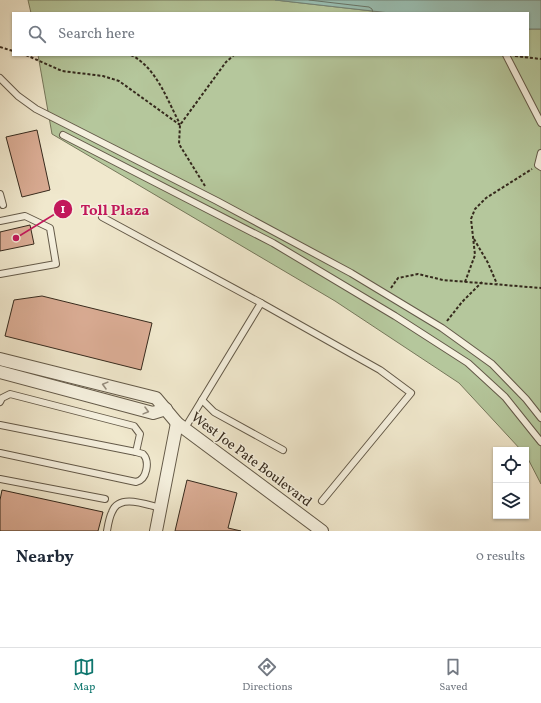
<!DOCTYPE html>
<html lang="en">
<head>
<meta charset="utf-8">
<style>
  :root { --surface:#fff; --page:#f2f2f3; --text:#1f2937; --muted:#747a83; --line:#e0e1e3; --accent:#0f766e }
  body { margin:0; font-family:Vollkorn,serif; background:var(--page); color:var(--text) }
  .controls { position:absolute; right:12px; bottom:12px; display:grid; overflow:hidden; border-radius:0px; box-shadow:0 1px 3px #0004 }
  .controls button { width:36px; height:36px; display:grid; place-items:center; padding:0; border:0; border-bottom:1px solid var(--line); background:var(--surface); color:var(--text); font:20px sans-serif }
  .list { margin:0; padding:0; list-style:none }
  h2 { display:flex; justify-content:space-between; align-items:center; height:52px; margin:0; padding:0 16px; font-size:17px }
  h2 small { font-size:13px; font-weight:400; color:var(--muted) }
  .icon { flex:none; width:22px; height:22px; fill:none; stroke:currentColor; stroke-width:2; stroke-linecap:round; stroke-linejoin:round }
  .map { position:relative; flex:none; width:541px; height:531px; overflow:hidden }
  .search { position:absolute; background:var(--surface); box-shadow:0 1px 3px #0004; left:12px; right:12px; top:12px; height:44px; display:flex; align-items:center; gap:10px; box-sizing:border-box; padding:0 14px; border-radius:0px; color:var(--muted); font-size:15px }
  .sheet { height:116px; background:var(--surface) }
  nav { display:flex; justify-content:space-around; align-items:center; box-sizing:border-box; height:56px; border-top:1px solid var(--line); background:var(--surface); font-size:11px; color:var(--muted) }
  nav a { display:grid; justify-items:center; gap:2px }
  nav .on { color:var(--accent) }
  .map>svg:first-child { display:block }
  .green { fill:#b5c79c; stroke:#76785c }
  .water { fill:#9ac0b4; stroke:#728478 }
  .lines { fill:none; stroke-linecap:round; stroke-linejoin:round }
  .shore { stroke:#687568; stroke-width:1 }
  .building { fill:#daac94; stroke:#362a1d }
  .service-casing { stroke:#645a49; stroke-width:8 }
  .minor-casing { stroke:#645a49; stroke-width:14 }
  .path { stroke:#362a1d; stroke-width:2; stroke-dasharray:3 2; stroke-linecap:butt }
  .service { stroke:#f5f0de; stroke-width:6 }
  .minor { stroke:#f5f0de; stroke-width:12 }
  .oneway { stroke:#968d7e }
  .labels { text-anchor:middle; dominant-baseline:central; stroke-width:3; stroke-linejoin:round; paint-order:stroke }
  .street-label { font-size:14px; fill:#362a1d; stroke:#f5f0de }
  .leader { fill:none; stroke:#c2185b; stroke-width:1.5 }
  .callout-dot { fill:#c2185b; stroke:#f5f0de; stroke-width:1.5 }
  .mark-label { font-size:12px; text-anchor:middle; font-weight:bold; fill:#fff }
  .callout-label { font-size:15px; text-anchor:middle; font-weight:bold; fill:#c2185b; stroke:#f5f0de; stroke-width:3; stroke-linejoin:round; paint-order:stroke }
</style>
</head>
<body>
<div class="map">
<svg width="541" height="531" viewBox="0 0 541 531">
  <rect width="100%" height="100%" fill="#f0e8cd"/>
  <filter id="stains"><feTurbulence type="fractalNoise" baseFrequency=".005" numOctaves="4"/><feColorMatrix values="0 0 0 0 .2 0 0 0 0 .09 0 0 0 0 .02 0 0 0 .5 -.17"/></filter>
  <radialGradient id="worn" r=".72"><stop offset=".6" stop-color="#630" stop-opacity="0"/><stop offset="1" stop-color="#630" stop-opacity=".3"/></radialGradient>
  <g class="green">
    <path d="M28,0h247l115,13h-359z"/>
    <path d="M528,29h13v455l-15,-29v-5h-5l-62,-67 -124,-82 -283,-167 -14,-79h490z"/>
  </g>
  <path class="water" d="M275,0h266v29h-13v-16h-138z"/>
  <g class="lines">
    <path class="shore" d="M309,0l60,7 3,2 1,4"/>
  </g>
  <g class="building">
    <path d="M37,130l13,60 -28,7 -16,-60z"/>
    <path d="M30,225l4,19 -34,7v-19z"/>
    <path d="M42,296l110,27 -11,47 -136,-34 9,-36z"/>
    <path d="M187,480l50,13 -9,35 13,3h-66z"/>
    <path d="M2,490l101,22 -5,19h-98v-31z"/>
  </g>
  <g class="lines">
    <g class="service-casing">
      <g id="service">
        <path d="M506,55l35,68"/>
        <path d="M0,78l18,18 18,13 181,92 134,72 91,55 50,36 34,35 15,19"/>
        <path d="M63,135l210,108 122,73 73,47 37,34 36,45"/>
        <path d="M541,153l-3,12 3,2"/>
        <path d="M0,194l3,11"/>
        <path d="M102,217l159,86 -76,125"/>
        <path d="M0,221l25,-5 25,12 6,36 -56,10"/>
        <path d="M261,303l119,67 31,23 -89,108"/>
        <path d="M202,400l12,12 69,38"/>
        <path d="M0,402l2,-4 8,-4 124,32 6,8 -4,18 7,2c7,7 4,26 -7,28l-136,-29"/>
        <path d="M0,425l136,27"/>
        <path d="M0,479l105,20"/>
        <path d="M107,531c1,-6 2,-13 5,-19 7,-19 35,-7 49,-4"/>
      </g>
    </g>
    <g class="minor-casing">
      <g id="minor">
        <path d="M0,359l156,39 21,25 145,108"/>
        <path d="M0,372l153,41 13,-4"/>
        <path d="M156,531l21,-108"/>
      </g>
    </g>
    <g class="path">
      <path d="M0,47l13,4"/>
      <path d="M26,55l36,16 41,5 16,5 61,44"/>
      <path d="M131,55c26,13 36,45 49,69"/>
      <path d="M515,56l26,3"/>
      <path d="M205,186l-26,-42 1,-19 46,-63 8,-7"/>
      <path d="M474,239l14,24 9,21"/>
      <path d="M465,282l10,-27 -4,-36 4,-10 11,-11 46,-29"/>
      <path d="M391,288l7,-10 20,-4 25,6 98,8"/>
      <path d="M447,321l15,-19 20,-20"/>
    </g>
    <use href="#service" class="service"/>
    <use href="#minor" class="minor"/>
  </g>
  <defs><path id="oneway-chevron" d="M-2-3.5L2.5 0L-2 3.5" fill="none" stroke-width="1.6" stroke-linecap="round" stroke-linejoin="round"/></defs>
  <g class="oneway">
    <use href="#oneway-chevron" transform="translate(105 385) rotate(-165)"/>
    <use href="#oneway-chevron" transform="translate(146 411) rotate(15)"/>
  </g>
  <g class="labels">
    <g class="street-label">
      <text transform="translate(251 460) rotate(37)">West Joe Pate Boulevard</text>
    </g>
  </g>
  <path class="leader" d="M16 238L63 209"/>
  <g class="callout-dot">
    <circle cx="16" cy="238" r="4"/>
    <circle cx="63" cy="209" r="10"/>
  </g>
  <g class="mark-label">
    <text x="63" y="213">1</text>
  </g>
  <g class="callout-label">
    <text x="115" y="215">Toll Plaza</text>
  </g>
  <rect width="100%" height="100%" filter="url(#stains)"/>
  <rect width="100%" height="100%" fill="url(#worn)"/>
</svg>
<div class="controls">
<button><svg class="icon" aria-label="locate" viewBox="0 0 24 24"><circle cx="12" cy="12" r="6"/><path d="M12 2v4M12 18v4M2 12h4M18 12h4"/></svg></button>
<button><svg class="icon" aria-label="layers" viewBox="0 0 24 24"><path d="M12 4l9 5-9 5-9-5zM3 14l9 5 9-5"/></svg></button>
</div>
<div class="search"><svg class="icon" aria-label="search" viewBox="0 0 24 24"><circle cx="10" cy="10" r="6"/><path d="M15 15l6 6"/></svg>Search here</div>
</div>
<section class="sheet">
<h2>Nearby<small>0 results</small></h2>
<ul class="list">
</ul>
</section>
<nav>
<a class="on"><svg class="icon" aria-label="map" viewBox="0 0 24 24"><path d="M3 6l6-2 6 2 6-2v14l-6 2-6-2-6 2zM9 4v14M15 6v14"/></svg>Map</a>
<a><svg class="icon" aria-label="directions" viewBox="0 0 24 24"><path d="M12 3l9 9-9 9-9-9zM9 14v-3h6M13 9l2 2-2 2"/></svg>Directions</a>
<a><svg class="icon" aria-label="saved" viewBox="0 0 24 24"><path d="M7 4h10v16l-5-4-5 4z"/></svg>Saved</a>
</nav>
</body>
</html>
